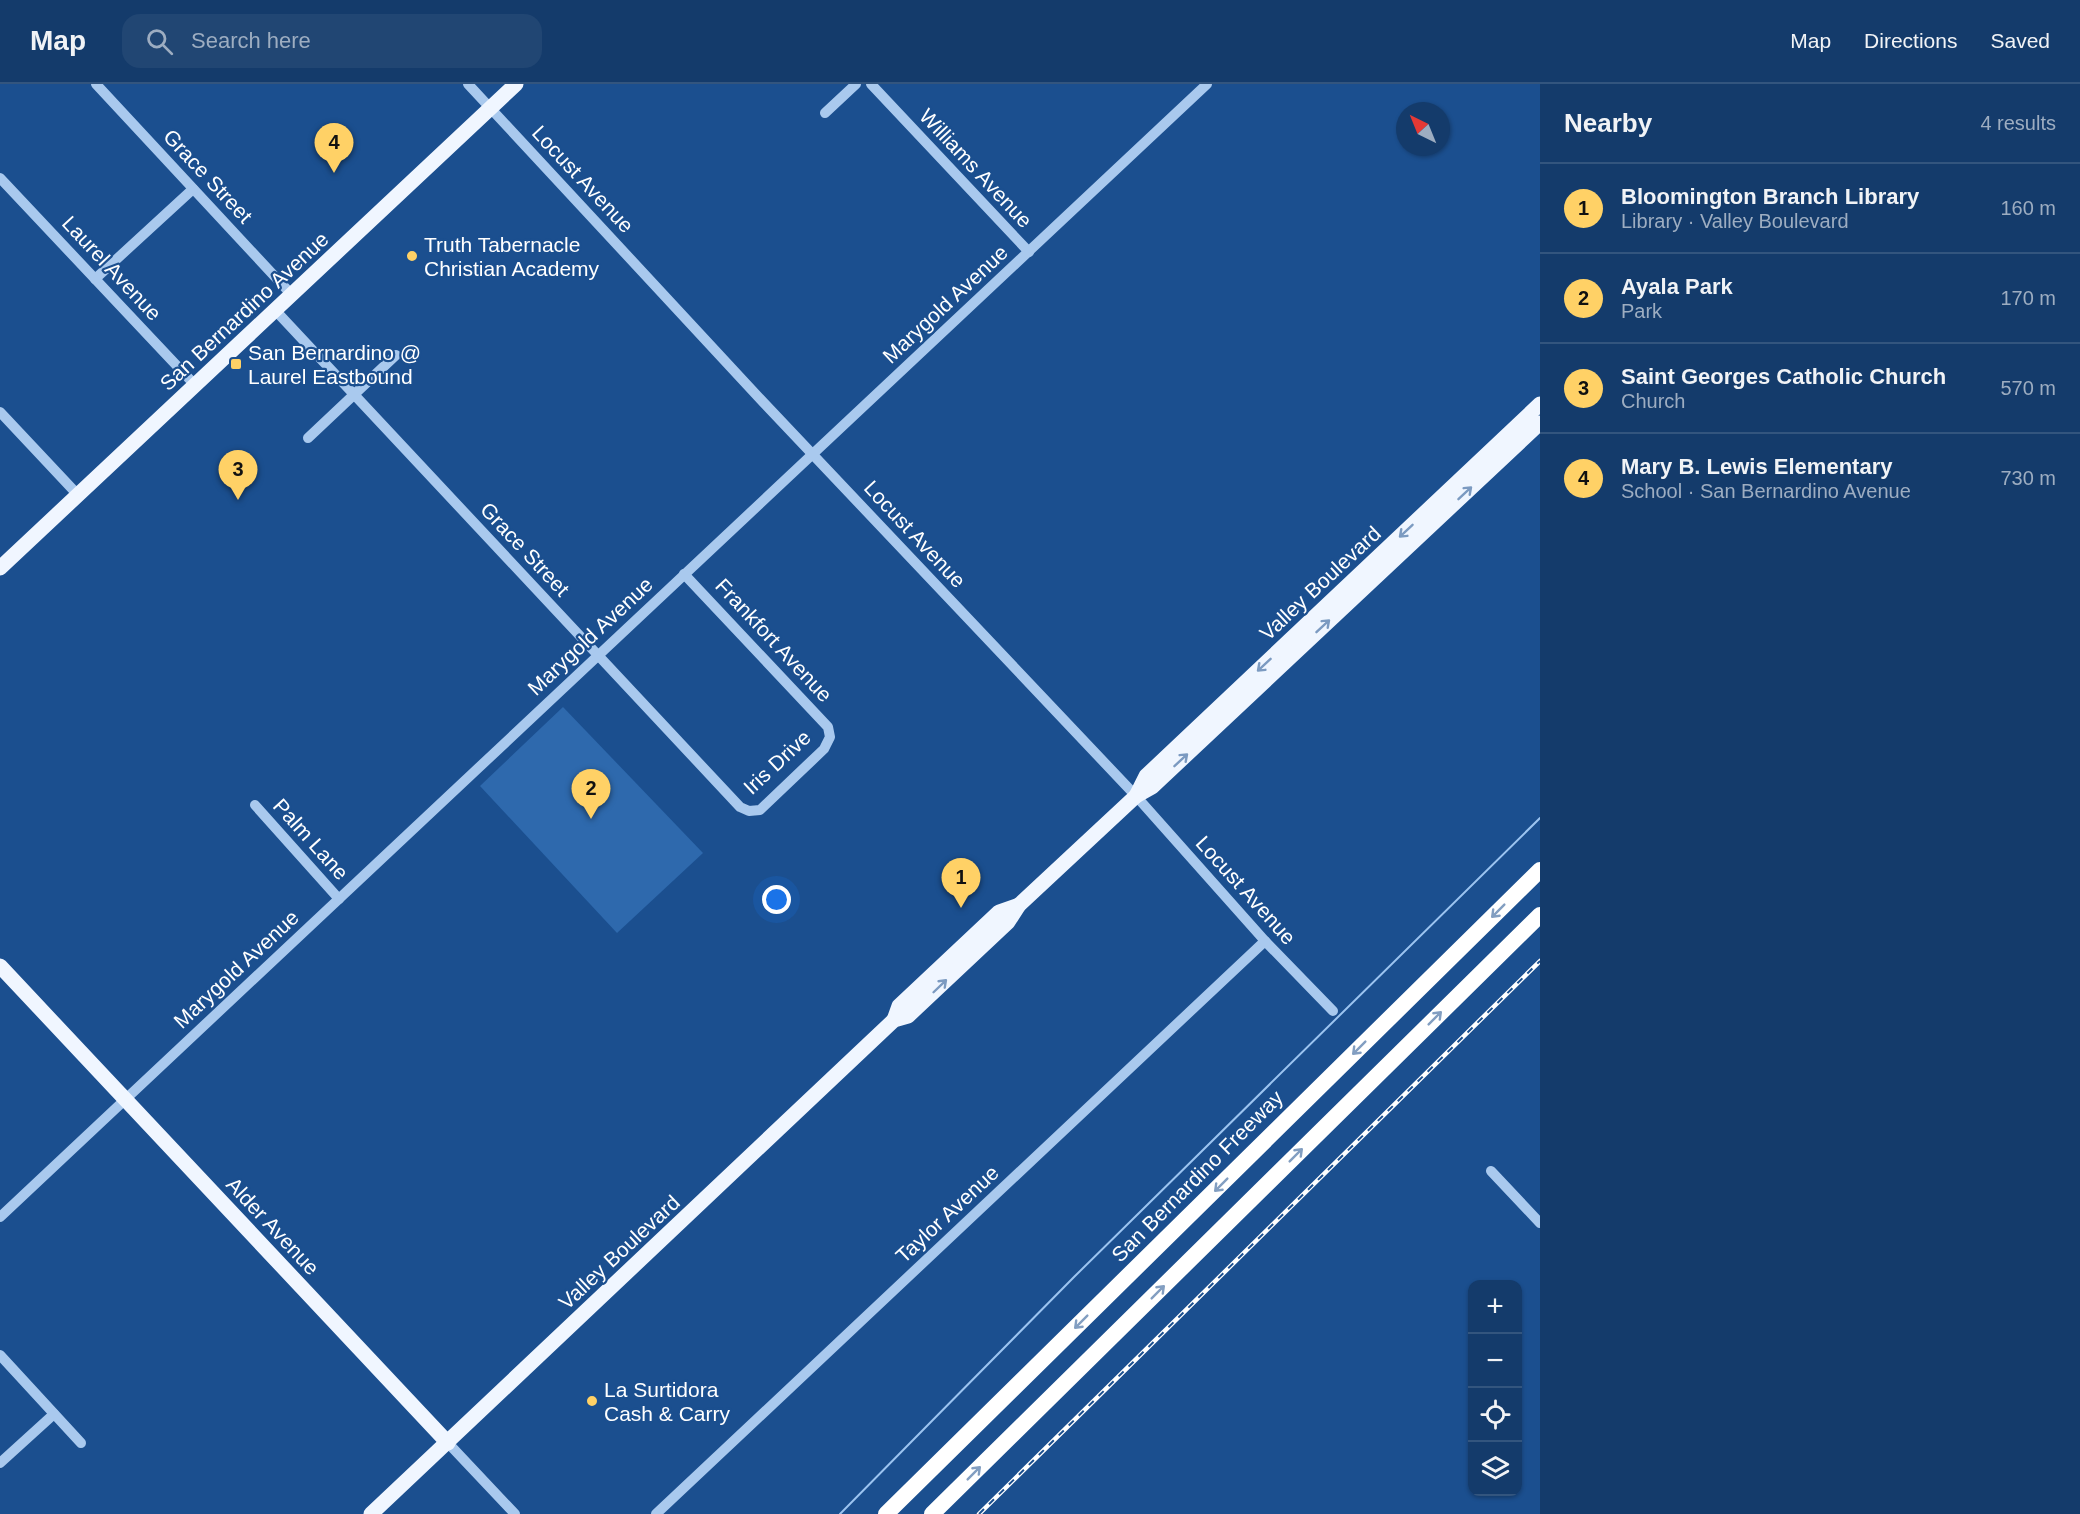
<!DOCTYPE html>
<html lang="en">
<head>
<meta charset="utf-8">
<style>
  :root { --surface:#143b6b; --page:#214673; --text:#f1f3f6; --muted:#9dadc1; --line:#33557e; --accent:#ffd166 }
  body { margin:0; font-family:Helvetica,sans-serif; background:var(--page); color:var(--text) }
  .controls { position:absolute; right:18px; bottom:18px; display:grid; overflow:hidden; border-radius:12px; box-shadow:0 2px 4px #0004 }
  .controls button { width:54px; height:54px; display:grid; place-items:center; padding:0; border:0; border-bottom:2px solid var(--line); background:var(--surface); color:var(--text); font:30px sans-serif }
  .compass { position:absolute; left:1396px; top:18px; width:54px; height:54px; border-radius:50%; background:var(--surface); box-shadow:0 2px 4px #0004; rotate:317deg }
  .you { position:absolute; left:777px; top:816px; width:21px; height:21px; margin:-15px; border:4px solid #fff; border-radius:50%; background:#1a73e8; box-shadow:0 0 0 9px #1a73e833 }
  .badge { display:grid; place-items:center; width:39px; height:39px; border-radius:50%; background:var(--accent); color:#111; font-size:20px; font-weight:700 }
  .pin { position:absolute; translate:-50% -50px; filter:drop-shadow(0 2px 3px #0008) }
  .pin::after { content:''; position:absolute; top:32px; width:21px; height:18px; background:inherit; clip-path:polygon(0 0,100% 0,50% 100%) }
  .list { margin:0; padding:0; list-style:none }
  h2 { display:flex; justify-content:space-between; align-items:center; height:78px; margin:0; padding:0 24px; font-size:26px }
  h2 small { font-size:20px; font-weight:400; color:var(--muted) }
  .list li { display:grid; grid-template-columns:39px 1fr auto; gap:18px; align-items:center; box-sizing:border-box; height:90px; padding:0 24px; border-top:2px solid var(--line) }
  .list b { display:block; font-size:22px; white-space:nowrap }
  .list p { margin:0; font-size:20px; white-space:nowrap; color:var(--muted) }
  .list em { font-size:20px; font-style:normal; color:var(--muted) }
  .icon { flex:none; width:33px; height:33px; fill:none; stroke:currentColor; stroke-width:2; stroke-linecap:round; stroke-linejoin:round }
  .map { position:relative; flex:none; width:1540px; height:1430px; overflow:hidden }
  header { display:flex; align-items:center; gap:36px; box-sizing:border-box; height:84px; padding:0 30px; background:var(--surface); border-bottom:2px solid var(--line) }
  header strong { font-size:28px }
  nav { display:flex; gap:33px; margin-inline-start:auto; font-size:21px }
  .search { width:420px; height:54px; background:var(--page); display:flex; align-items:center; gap:15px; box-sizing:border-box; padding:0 21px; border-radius:18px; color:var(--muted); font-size:22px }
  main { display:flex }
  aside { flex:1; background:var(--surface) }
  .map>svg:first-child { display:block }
  .green { fill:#2e69ad }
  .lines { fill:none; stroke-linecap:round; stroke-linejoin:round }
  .stream { stroke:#9cc4f0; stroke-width:2 }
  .minor { stroke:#a9c9ee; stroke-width:10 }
  .major { stroke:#f0f6ff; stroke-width:15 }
  .highway { stroke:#fff; stroke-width:16 }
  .rail-casing { stroke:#fff; stroke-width:4.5 }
  .rail { stroke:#1b4f8f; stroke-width:2; stroke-dasharray:7; stroke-linecap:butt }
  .oneway { stroke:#7b9ac1 }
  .oneway2 { stroke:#829ec1 }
  .poi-dot { fill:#ffd166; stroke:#1b4f8f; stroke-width:2 }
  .labels { text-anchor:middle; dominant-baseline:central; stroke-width:4.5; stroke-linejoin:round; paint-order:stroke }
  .street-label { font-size:21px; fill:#fff; stroke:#1b4f8f }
  .poi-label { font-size:21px; fill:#fff; stroke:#1b4f8f; text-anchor:start }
</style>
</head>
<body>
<header>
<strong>Map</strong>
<div class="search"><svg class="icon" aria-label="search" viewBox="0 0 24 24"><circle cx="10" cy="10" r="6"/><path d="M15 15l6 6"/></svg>Search here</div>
<nav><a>Map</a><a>Directions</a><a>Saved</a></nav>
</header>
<main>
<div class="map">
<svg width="1540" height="1430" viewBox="0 0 1540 1430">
  <rect width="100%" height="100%" fill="#1b4f8f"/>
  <path class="green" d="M563,623l140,146 -86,80 -137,-147z"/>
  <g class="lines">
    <path class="stream" d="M840,1430l234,-237 466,-459"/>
    <g class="minor">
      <path d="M96,0l196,211"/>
      <path d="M468,0l296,319 372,393 129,145 68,70"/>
      <path d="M871,0l158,168"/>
      <path d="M825,29l31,-29"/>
      <path d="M0,94l195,207"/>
      <path d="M95,195l98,-90"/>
      <path d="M275,226l465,497 9,4 11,-1 64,-61 6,-12 -2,-10 -144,-153"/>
      <path d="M0,328l78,83"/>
      <path d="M308,354l88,-83"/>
      <path d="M255,721l84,94"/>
      <path d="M1491,1087l49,52"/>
      <path d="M0,1133l1207,-1133"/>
      <path d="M0,1271l81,88"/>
      <path d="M448,1359l67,71"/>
      <path d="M0,1379l54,-49"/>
      <path d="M656,1430l609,-573"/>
    </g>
    <g class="major">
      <path d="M0,484l516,-484"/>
      <path d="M1136,712l10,-20 394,-372"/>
      <path d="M0,882l448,477"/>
      <path d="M894,936l5,-14 100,-94 20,-7"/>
      <path d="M371,1430l523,-494 14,-4 100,-94 11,-17 117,-109 16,-9 388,-364"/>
    </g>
    <g class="highway">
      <path d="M886,1430l654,-644"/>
      <path d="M932,1430l608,-599"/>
    </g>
    <g class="rail-casing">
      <path id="rail" d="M979,1430l561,-553"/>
    </g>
    <use href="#rail" class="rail"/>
  </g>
  <defs><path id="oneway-shaft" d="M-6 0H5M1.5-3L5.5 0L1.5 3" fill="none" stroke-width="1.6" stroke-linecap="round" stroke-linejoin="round" transform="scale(1.5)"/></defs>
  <g class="oneway">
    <use href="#oneway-shaft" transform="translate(1465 409) rotate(-43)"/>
    <use href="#oneway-shaft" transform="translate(1406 447) rotate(137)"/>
    <use href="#oneway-shaft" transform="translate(1323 542) rotate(-43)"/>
    <use href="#oneway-shaft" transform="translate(1264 581) rotate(137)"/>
    <use href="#oneway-shaft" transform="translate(1181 676) rotate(-43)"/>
    <use href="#oneway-shaft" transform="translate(940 902) rotate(-44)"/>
  </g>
  <g class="oneway2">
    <use href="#oneway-shaft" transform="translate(1498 827) rotate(135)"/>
    <use href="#oneway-shaft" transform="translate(1435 934) rotate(-45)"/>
    <use href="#oneway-shaft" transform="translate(1359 964) rotate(135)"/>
    <use href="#oneway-shaft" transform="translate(1296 1071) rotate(-45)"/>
    <use href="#oneway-shaft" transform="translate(1221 1101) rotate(135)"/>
    <use href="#oneway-shaft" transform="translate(1158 1208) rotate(-45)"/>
    <use href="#oneway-shaft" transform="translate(1081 1238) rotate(135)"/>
    <use href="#oneway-shaft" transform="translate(974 1389) rotate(-45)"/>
  </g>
  <g class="poi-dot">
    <circle cx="412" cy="172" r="6"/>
    <rect x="230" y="274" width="12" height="12" rx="3"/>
    <circle cx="592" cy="1317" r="6"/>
  </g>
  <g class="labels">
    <g class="street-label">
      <text transform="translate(976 84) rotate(47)">Williams Avenue</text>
      <text transform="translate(208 92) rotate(47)">Grace Street</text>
      <text transform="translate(583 95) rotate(47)">Locust Avenue</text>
      <text transform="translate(112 184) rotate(47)">Laurel Avenue</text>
      <text transform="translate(945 220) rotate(-43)">Marygold Avenue</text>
      <text transform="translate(244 227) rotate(-43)">San Bernardino Avenue</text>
      <text transform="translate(915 450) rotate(47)">Locust Avenue</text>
      <text transform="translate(525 465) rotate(47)">Grace Street</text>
      <text transform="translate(1320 499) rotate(-43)">Valley Boulevard</text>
      <text transform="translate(590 552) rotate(-43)">Marygold Avenue</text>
      <text transform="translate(774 556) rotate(47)">Frankfort Avenue</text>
      <text transform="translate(777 678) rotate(-43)">Iris Drive</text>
      <text transform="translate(311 755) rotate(48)">Palm Lane</text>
      <text transform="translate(1246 806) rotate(48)">Locust Avenue</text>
      <text transform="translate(236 885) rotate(-43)">Marygold Avenue</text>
      <text transform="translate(1197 1092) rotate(-45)">San Bernardino Freeway</text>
      <text transform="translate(947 1130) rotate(-43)">Taylor Avenue</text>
      <text transform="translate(273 1142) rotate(47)">Alder Avenue</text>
      <text transform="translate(619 1168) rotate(-43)">Valley Boulevard</text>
    </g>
    <g class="poi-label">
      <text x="424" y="160">Truth Tabernacle<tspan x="424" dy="24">Christian Academy</tspan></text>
      <text x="248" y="268">San Bernardino @<tspan x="248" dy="24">Laurel Eastbound</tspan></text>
      <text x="604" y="1305">La Surtidora<tspan x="604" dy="24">Cash &amp; Carry</tspan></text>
    </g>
  </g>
</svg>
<div class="controls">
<button>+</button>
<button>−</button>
<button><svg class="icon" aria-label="locate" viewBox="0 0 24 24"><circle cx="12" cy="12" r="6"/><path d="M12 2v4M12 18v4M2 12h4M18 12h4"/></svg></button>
<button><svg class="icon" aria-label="layers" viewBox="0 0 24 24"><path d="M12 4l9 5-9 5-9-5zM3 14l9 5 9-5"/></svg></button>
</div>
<svg class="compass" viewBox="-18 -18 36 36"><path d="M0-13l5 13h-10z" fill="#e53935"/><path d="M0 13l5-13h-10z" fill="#9dadc1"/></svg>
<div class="you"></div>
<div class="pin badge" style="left:961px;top:824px">1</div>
<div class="pin badge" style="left:591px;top:735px">2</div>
<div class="pin badge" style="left:238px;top:416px">3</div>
<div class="pin badge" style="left:334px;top:89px">4</div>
</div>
<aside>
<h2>Nearby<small>4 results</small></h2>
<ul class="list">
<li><span class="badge">1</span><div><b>Bloomington Branch Library</b><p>Library · Valley Boulevard</p></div><em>160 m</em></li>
<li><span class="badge">2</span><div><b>Ayala Park</b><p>Park</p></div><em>170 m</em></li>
<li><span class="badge">3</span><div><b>Saint Georges Catholic Church</b><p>Church</p></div><em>570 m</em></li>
<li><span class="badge">4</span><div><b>Mary B. Lewis Elementary</b><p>School · San Bernardino Avenue</p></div><em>730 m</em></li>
</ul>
</aside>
</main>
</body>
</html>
